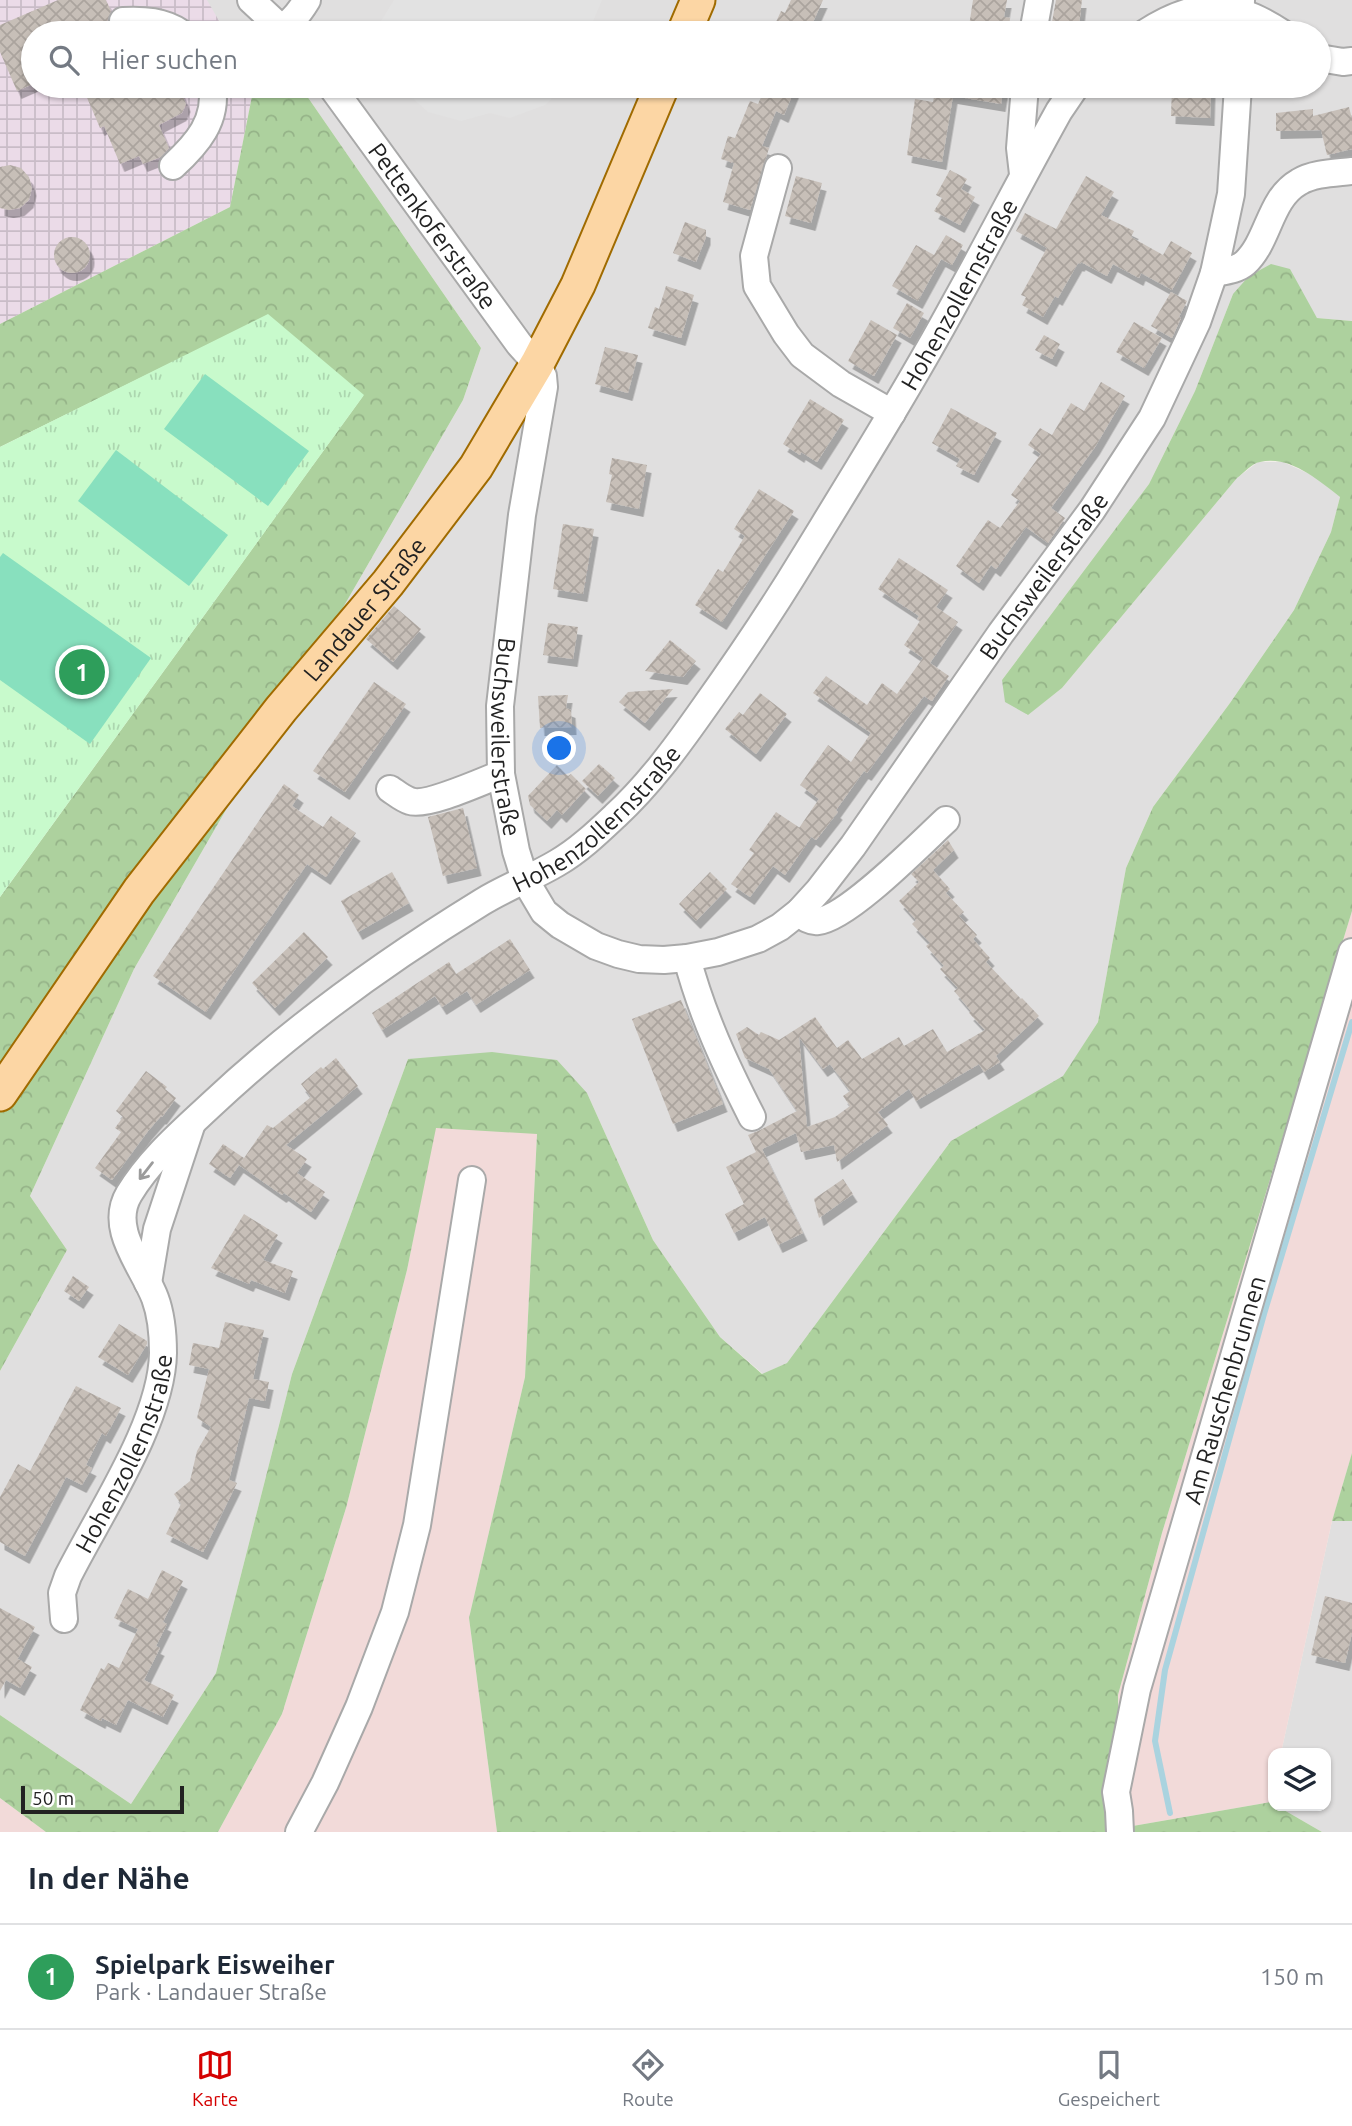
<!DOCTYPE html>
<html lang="de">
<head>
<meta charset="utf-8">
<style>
  :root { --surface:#fff; --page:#f6f6f7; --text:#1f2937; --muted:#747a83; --line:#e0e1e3; --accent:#d40000 }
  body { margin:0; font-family:Ubuntu,sans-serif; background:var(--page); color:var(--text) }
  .controls { position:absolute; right:21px; bottom:21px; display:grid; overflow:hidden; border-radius:14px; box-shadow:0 2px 5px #0004 }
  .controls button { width:63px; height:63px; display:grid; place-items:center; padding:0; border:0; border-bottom:2px solid var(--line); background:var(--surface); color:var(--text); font:35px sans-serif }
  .scale { position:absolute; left:21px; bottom:18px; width:163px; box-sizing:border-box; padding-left:7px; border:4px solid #222; border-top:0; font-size:19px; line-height:24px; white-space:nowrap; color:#222; -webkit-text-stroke:5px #fff; paint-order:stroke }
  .you { position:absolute; left:560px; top:749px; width:24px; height:24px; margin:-18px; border:5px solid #fff; border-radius:50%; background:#1a73e8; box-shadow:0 0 0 10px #1a73e833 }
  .badge { display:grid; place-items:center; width:46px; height:46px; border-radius:50%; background:var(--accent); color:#fff; font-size:23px; font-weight:700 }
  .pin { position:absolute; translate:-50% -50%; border:4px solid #fff; box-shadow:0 2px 7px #0006 }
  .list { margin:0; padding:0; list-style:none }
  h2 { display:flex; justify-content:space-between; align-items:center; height:91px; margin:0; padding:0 28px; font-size:30px }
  h2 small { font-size:23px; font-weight:400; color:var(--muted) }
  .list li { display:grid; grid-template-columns:46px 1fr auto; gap:21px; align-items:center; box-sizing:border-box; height:105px; padding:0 28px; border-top:2px solid var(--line) }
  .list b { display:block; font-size:26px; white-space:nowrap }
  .list p { margin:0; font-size:23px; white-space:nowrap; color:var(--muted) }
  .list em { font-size:23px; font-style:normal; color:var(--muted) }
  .icon { flex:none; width:38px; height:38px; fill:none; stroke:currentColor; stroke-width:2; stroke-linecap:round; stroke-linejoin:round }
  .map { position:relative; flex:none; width:1352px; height:1832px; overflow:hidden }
  .search { position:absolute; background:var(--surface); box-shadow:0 2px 5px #0004; left:21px; right:21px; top:21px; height:77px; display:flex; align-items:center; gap:18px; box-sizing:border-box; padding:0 24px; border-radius:38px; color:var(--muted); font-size:26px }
  .sheet { height:196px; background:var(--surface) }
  nav { display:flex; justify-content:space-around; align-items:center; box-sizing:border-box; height:98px; border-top:2px solid var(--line); background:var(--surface); font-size:19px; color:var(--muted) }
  nav a { display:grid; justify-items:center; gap:4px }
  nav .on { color:var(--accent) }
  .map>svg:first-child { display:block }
  .residential { fill:#e0dfdf }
  .commercial { fill:#f2dad9 }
  .industrial { fill:url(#industrial-grid) }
  .forest { fill:url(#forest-crowns) }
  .park { fill:url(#park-tufts) }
  .pitch { fill:#88e0be }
  .parking { fill:#e2e2e2 }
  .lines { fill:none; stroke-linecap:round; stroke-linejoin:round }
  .stream { stroke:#aad3df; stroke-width:6 }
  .building { fill:url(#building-cross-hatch); fill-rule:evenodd; filter:url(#shadow) }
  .minor-casing { stroke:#a9a9a9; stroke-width:30 }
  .major-casing { stroke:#a06b00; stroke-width:37 }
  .minor { stroke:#fff; stroke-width:26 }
  .major { stroke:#fcd6a4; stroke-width:33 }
  .oneway { stroke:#9c9c9c }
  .labels { text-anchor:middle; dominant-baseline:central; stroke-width:7; stroke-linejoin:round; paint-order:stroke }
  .street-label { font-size:24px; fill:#222; stroke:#fff }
</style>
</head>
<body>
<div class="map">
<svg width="1352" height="1832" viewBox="0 0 1352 1832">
  <defs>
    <pattern id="industrial-grid" width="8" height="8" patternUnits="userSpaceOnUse" patternTransform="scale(1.75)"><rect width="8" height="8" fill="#ebdbe8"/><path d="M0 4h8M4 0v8" fill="none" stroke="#c9bcc7"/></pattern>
    <pattern id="forest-crowns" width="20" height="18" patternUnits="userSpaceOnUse" patternTransform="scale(1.75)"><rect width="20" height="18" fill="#add19e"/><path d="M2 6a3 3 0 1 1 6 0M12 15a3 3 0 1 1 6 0" fill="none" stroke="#95b388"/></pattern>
    <pattern id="park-tufts" width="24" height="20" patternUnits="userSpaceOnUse" patternTransform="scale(1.75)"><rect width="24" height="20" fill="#c8facc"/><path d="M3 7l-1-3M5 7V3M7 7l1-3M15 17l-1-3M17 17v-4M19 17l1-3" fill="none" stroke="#acd6af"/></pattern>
    <pattern id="building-cross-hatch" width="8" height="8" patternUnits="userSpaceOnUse" patternTransform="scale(1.75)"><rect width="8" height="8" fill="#c7bfb8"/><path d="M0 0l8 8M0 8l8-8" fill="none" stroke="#aba49e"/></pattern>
    <filter id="shadow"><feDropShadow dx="4.5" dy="8" stdDeviation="0" flood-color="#0004"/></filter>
  </defs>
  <rect width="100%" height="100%" fill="#f2efe9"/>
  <g class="residential">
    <path d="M0,0h1352v321l-35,-3 -11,-18 -73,-6 -38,97 -46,93 -147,196 25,35 35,-27 175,-210 21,-16h25l31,14 26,21 -9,35 -37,78 -64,93 -77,104 -27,61 -28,154 -35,55 -112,64 -164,222 -24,11 -43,-37 -67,-97 -66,-147 -179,-34 -116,315 -76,299 -85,131 -131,-89v-344l67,-121 -37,-54 104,-227 329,-569 18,-52 -181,-262h1019v-53h-1286v53h221l-254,238z"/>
    <path d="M1332,1521h20v311h-30l-45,-26h49v-53h-45z"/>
  </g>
  <g class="commercial">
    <path d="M1352,911v542l-20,68 -51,232h-8v37l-2,12 -144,25 -9,-132 44,-162z"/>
    <path d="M435,1127l102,6 -12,244 -56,241 28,214h-279l64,-118 64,-206 61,-238z"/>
    <path d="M0,1798l46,34h-46z"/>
  </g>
  <path class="industrial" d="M0,0h207l19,33h-193v53h221l-24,121 -230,117z"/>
  <g class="forest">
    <path d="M254,86h46l181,262 -18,52 -329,569 -104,227 37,54 -67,121v-474l363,-501 -95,-81 -268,132v-123l230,-117z"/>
    <path d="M1271,264l19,5 27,49 35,3v590l-190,622 -44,162 1,55 -6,82h-616l-28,-214 56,-241 12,-243 -101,-6 -29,142 -61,238 -64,206 -64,118h-172l-46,-34v-83l131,89 85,-131 76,-299 116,-315 84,-7 65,8 30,33 66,147 67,97 42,37 25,-11 164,-222 112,-65 35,-54 28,-154 27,-61 77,-104 64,-93 37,-78 9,-35c-22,-17 -50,-42 -80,-35 -8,1 -16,11 -23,16l-175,210 -34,27 -23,-13 -3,-22 147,-196 46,-93 38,-97 16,-18z"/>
    <path d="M1352,1453v68h-20z"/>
    <path d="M1271,1802l2,4h4l45,26h-196l1,-5z"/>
  </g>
  <path class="park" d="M268,314l96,81 -364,502v-450z"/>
  <g class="pitch">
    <path d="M205,374l104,77 -41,55 -104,-77z"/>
    <path d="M116,450l112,85 -39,51 -111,-85z"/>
    <path d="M3,553l148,105 -61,86 -90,-64v-123z"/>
  </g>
  <g class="parking">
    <path d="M394,0h208l-14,33h-210l-3,-2z"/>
    <path d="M399,86h166l-20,19 -35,13 -20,-5 -29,8 -33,-9z"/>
  </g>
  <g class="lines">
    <path class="stream" d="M1170,1813l-15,-72 10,-71 99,-356 88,-292"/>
  </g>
  <g class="building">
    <path d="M58,0h48l5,11 -4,11 2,7 5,4h-81v51l-16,7 -17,-39v-27z"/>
    <path d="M791,0h32l-15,33h-37l10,-22 4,2z"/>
    <path d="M973,0h34l-3,17 6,1 -2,15h-40z"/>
    <path d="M1056,0h26l-4,33h-28z"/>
    <path d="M82,86h97l7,18 -4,9 -23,12 10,23 -8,9 -18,7 -4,-8 -19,8 -16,-38 -4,2z"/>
    <path d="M766,86h30l-12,29 -8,-4 -14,35 7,2 -19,62 -27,-8 11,-39 -13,-4 7,-23 7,2 15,-37 8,3z"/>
    <path d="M936,86h68l-3,18 -48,-8 -11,66 -35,-7 8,-56 18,3z"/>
    <path d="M1172,86h39l-1,32 -39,-2z"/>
    <path d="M1349,107l3,12v30l-25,6 -6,-25 -45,1v-18l37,-4v7z"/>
    <path d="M10,165l11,3 8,9 3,11 -3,12 -9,8 -11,2 -9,-2v-41z"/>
    <path d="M950,170l17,9 -6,10 14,8 -15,28 -26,-14 8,-13 -6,-3z"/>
    <path d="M796,176l26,7 -11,40 -26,-7z"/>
    <path d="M1086,176l28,16 -13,23 33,16 -3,6 32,18 8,-14 21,12 -20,37 -31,-17 -2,5 -26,-14 -6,12 -26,-14 -1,2 -2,-1 -20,35 -3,-2 -12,21 -21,-12 4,-8 -5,-2 26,-47 -31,-17 9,-18 31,16z"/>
    <path d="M685,222l21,8v7l-10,25 -23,-9z"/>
    <path d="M946,235l17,10 -11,20 -11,-6 -23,42 -26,-15 24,-41 18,10z"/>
    <circle cx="72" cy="255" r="18"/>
    <path d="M666,286l28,9 -13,43 -33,-10 7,-21 4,2z"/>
    <path d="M1171,292l16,9 -8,16 2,1 -9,20 -21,-12z"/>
    <path d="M907,303l17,10 -14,25 -17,-10z"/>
    <path d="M871,320l26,15 -23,41 -26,-15z"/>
    <path d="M1134,322l28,16 -18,30 -28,-16z"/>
    <path d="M1044,335l16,9 -8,15 -17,-9z"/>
    <path d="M605,347l33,8 -10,38 -33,-9z"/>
    <path d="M1101,382l24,14 -30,51 -44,61 14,10 -17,25 -22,-16 -30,42 -5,-4 -12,18 -23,-17 32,-46 12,8 20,-27 -9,-6 30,-41 -13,-9 12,-17 12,7 19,-32 13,8z"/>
    <path d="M810,399l34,21 -27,42 -16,-10 -1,3 -17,-11z"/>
    <path d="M951,408l46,25 -23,42 -18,-9 4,-7 -28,-16z"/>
    <path d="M612,458l35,7 -8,44 -33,-7 6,-27 -3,-1z"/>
    <path d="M759,489l35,22 -72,111 -27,-17 23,-36 5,3 22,-36 -11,-7z"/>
    <path d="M563,524l31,5 -11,65 -30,-5z"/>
    <path d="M899,558l49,32 -12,17 22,15 -28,41 19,13 -17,25 -8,-5 -57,77 -3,-2 -28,39 2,2 -22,28 -17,-12 20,-29 -19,-14 28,-40 23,17 20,-29 -58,-40 13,-17 41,29 15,-22 15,11 26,-36 -19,-13 16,-24 -3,-2 2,-3 -41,-27z"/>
    <path d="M394,606l27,23 -28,33 -27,-23z"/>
    <path d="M548,623l30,4 -5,32 -30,-4z"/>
    <path d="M670,640l26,21 -13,16 -38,-6z"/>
    <path d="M374,682l32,22 -61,88 -32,-21z"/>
    <path d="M673,689l-28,34 -26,-21 9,-10z"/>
    <path d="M760,693l27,21 -31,40 -31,-25 14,-17 4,3z"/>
    <path d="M568,695l-2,13 5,2 1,17 -32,1 -2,-32z"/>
    <path d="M599,764l16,14 -17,18 -16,-15z"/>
    <path d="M557,765l11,11 3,-2 15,15 -24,26 -5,-5 -10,11 -17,-16 -2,-9z"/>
    <path d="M284,784l15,11 -7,11 31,21 8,-11 25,17 -30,44 -19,-13 -101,148 -53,-36z"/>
    <path d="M463,808l14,60 -34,8 -15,-59z"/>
    <path d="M776,812l36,24 -27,39 -12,-9 -23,31 -19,-13 23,-31 -5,-3z"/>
    <path d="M948,840l6,10 -21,20 17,19 -4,4 18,19 -5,4 18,19 -4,4 17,19 -4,4 35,37 1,-1 17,18 -43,40 4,6 -16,10 -5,-8 -63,37 -7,-12 -31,23 10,13 -51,37 -3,-17 -33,7 -5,-19 -34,16 41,84 -25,12 -13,-28 -31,16 -9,-19 19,-10 -18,-37 34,-17 -4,2 -8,-17 10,-4 39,-20 -28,-42 -24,-11 -9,-24 11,-7 12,8 2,-3 18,8 36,-23 22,31 11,-8 14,19 37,-22 5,9 29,-17 14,23 38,-22 -16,-17 2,-2 -17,-20 4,-3 -18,-19 4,-3 -18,-20 4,-3 -18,-19 4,-4 -17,-19 20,-19 -8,-8zM799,1037l24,32 7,-5 20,27 -7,5 7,10 -15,11 -28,10z"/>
    <path d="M392,872l17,31 -51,29 -17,-31z"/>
    <path d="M710,872l17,17 -31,32 -17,-17z"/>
    <path d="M304,932l24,25 -53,51 -23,-25z"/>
    <path d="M510,939l20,31 -54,35 -9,-14 -25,16 -7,-11 -53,34 -10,-17 77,-51 7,12z"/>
    <path d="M681,1000l42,104 -50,20 -41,-105z"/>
    <path d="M336,1058l22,28 -72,59 21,14 -10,14 28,19 -14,20 -27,-19 -2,2 -43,-30 -9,13 -21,-14 14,-20 21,14 -2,3 25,-36 6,3 38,-31 -10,-13 20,-17 2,2z"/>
    <path d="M146,1071l21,16 -2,2 11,9 -14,19 -1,-1 -13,15 -36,49 -17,-12 26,-36 -6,-4 8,-11 -7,-6z"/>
    <path d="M843,1179l10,15 -34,24 -5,-19z"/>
    <path d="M244,1214l34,21 -15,25 30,11 -8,22 -34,-13 -2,4 -38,-16z"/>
    <path d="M73,1276l16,11 -10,14 -15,-10z"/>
    <path d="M225,1322l39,8 -11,49 16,3 -4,19 -16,-3 -20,82 8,3 -34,69 -37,-18 15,-30 -7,-10 16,-13 7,-30 14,-24 -14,-9 12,-49 -20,-4 4,-22 26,5z"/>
    <path d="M119,1324l28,17v3l-19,31 -30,-18z"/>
    <path d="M76,1386l45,22 -15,28 -4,-3 -16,32 6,3 -10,17 -16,-8 -41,79 -25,-14v-45l18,-33 12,7z"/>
    <path d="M162,1570l21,11 -20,41 4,2 -11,22 4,2 -16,32 30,15 -11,22 -35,-17 -12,25 -14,-7 -1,3 -21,-11 21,-42 3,2 4,-7 11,5 19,-39 -24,-11 14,-29 20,10z"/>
    <path d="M1325,1596l27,7v30l-7,30 -34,-8z"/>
    <path d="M0,1608l35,19 -25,46 8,-14 14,8 -12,21 -14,-8 -6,11z"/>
  </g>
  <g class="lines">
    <g class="minor-casing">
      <g id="minor">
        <path d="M251,0l35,33"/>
        <path d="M123,21c21,-1 40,0 58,12"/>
        <path d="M271,33c17,-6 27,-18 36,-33"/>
        <path d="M1033,33l6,-33"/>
        <path d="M1145,33c51,-33 88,-33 137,0"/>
        <path d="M1240,33l1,-33"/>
        <path d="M1319,58l24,4 9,-1"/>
        <path id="s1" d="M331,86l188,258 18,20 6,12 1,11 -22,128 -22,191 1,68 15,77 9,29 19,32 16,13 36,21 22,8 21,5 25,1 23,-2 31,-6 40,-13 22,-12 19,-15 20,-22 34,-44 148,-213 91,-123 60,-92 45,-96 17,-49 17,-79 7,-108"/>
        <path d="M173,166c24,-22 45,-46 39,-80"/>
        <path d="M778,168l-24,88 3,30 29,48 16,21 39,29 51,29"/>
        <path d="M1023,174l-3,-26 5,-62"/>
        <path d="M1214,273c10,-2 23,-3 31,-10 24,-22 24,-64 54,-81 15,-9 36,-9 53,-11"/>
        <path d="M390,789c6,4 13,10 20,12 16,6 73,-20 91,-27"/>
        <path d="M799,912c6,5 10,10 19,9 30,-3 103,-78 128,-101"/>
        <path d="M687,958c15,57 39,108 65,159"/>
        <path d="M148,1283l9,-54 34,-103"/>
        <path id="s2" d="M64,1619l-2,-26 6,-17c31,-62 94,-154 95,-223 0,-17 -2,-39 -8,-55 -12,-32 -47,-69 -26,-104 21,-35 53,-62 83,-90 82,-77 174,-143 270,-202 24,-15 50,-24 75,-39 21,-12 40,-30 58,-47 34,-31 63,-71 89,-108 35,-49 68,-98 99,-149 52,-85 105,-170 153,-258 35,-63 68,-127 103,-190l17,-25"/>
        <path d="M299,1832l26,-49 34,-76 36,-95 22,-87 55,-345"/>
        <path id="s3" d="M1120,1832l-1,-21 -3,-19 21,-103 215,-737"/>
      </g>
    </g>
    <g class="major-casing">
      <g id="major">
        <path d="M684,33l14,-33"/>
        <path id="s4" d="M0,1094l139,-203 142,-182 107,-126 88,-116 61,-103 41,-79 84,-199"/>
      </g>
    </g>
    <use href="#minor" class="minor"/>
    <use href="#major" class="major"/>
  </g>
  <defs><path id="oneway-shaft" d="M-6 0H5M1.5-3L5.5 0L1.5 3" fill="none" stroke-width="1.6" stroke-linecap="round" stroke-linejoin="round" transform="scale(1.75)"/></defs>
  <use class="oneway" href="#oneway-shaft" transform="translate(146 1171) rotate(128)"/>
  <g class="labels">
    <g class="street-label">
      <text stroke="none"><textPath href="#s1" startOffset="173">Pettenkoferstraße</textPath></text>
      <text stroke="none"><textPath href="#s2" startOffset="1703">Hohenzollernstraße</textPath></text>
      <text stroke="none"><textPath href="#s1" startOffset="1601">Buchsweilerstraße</textPath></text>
      <text stroke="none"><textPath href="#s4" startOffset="607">Landauer Straße</textPath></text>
      <text stroke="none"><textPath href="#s1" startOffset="724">Buchsweilerstraße</textPath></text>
      <text stroke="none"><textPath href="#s2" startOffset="1060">Hohenzollernstraße</textPath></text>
      <text stroke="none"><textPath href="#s3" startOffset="457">Am Rauschenbrunnen</textPath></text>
      <text stroke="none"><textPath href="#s2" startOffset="180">Hohenzollernstraße</textPath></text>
    </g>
  </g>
</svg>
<div class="controls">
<button><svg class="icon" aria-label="layers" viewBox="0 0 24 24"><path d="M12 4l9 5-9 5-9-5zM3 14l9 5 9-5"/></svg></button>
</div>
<div class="scale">50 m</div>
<div class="you"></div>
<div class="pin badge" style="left:82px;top:672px;background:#2e9e5b">1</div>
<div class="search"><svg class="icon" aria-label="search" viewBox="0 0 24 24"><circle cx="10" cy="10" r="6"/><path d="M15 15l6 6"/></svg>Hier suchen</div>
</div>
<section class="sheet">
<h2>In der Nähe<small></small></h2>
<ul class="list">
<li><span class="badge" style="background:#2e9e5b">1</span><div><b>Spielpark Eisweiher</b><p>Park · Landauer Straße</p></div><em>150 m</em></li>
</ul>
</section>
<nav>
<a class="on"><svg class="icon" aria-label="map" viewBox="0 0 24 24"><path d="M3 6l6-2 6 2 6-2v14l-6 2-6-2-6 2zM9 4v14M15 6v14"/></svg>Karte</a>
<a><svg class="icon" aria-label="directions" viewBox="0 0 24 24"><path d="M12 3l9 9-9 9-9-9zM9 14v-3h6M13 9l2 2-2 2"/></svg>Route</a>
<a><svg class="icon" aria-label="saved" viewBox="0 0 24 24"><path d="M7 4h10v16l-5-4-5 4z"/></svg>Gespeichert</a>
</nav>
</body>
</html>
